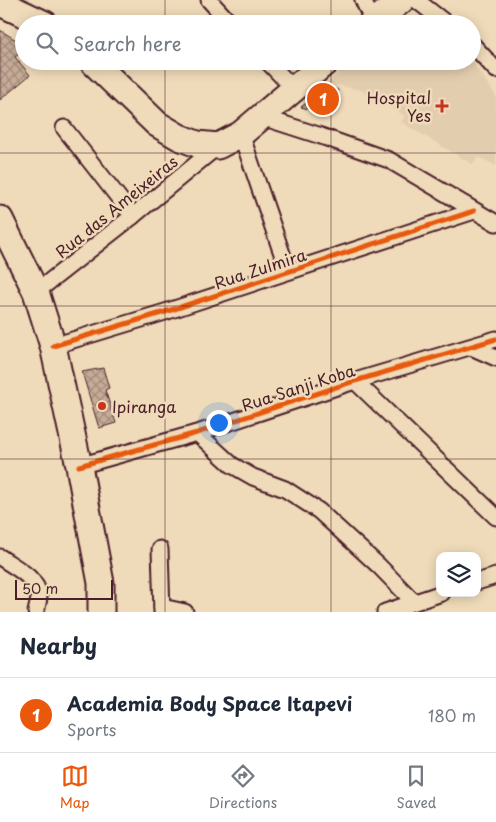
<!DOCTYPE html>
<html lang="en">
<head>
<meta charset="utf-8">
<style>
  :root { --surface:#fff; --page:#f6f6f7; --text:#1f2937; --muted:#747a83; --line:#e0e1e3; --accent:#ea580c }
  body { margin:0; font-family:"Playpen Sans",sans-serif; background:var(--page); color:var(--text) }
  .controls { position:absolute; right:15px; bottom:15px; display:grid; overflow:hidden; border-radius:10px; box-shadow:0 2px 12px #0003 }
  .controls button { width:45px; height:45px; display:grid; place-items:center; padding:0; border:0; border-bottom:1px solid var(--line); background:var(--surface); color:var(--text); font:25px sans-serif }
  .scale { position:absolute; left:15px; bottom:12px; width:98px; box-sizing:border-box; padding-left:5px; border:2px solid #4a1f2b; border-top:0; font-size:14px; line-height:18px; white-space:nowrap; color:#4a1f2b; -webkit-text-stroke:4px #efdbb9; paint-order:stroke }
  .you { position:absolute; left:218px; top:422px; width:18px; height:18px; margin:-12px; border:4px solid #fff; border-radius:50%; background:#1a73e8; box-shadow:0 0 0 8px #1a73e833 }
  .badge { display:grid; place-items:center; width:32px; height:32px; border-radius:50%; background:var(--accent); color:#fff; font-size:16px; font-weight:700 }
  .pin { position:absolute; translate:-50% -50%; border:2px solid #fff; box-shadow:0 1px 5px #0006 }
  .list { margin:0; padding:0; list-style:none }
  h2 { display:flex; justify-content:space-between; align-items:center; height:65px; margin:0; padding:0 20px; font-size:21px }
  h2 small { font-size:16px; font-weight:400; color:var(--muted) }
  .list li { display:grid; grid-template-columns:32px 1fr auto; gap:15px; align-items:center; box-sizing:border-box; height:75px; padding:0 20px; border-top:1px solid var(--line) }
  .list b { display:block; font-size:19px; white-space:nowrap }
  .list p { margin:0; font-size:16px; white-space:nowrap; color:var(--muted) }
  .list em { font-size:16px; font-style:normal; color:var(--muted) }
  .icon { flex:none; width:28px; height:28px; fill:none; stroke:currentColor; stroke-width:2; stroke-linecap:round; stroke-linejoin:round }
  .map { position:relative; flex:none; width:496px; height:612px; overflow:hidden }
  .search { position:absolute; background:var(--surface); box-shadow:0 2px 12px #0003; left:15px; right:15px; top:15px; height:55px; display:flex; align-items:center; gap:12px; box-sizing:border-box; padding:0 18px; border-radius:28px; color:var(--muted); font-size:19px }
  .sheet { height:140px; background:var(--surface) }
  nav { display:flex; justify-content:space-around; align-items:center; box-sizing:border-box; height:70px; border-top:1px solid var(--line); background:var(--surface); font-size:14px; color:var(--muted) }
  nav a { display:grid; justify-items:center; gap:2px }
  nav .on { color:var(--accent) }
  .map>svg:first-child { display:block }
  .built { fill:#e3cdaf }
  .building { fill:url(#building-cross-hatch); stroke:#4a1f2b }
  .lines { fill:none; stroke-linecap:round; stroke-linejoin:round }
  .street-casing { stroke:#4a1f2b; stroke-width:19 }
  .primary-casing { stroke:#4a1f2b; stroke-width:29 }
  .street { stroke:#efdbb9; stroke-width:15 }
  .primary { stroke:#efdbb9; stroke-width:25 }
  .cycleway-casing { stroke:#efdbb9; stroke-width:8 }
  .cycleway { stroke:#e8590c; stroke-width:5 }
  .grid { fill:none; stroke:#4a1f2b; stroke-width:1; stroke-opacity:0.55 }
  .poi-dot { fill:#c8321e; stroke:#efdbb9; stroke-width:2 }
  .labels { text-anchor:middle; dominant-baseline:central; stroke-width:5; stroke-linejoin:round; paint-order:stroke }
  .poi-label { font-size:16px; fill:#4a1f2b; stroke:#efdbb9; text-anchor:end }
  .street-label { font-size:16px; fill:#4a1f2b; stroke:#efdbb9 }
</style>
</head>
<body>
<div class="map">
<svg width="496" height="612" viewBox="0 0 496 612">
  <defs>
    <pattern id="building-cross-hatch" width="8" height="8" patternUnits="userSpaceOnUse" patternTransform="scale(1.25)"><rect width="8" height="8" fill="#c6ac97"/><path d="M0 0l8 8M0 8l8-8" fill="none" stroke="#a38b7b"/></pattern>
  </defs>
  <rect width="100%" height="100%" fill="#efdbb9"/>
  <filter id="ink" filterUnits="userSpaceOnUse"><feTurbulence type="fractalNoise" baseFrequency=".02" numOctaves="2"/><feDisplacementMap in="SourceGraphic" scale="10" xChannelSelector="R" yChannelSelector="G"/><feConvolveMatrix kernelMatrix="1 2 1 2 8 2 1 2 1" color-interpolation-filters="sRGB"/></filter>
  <g filter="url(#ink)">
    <path class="built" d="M351,61h121l24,35v70l-17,-9 -7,7 -71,-42 4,-6 -44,-26 -34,-7z"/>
    <g class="building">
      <path d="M0,30l24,15v5l-9,7 15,18 -30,25z"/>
      <path d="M326,87l12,3 -9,25 -28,-8z"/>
      <path d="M103,368l6,20 -4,2 11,33 -17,5 -17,-56z"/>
    </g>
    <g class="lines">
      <g class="street-casing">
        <g id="street">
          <path d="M209,0l22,24"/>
          <path d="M363,0l10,22"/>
          <path d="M416,0l31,24"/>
          <path d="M472,44l24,26"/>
          <path d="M267,61l27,28"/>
          <path d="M262,117l59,19 68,24 107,63"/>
          <path d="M64,128l69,88"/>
          <path d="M241,134l47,137"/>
          <path d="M36,292l97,-76 85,-70"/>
          <path d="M53,346l112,-34 309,-101"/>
          <path d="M471,347l25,11"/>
          <path d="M355,381l141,136"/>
          <path d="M197,433l35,32 21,12 32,12 34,22 60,55 35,36"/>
          <path d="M79,466l118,-33 158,-52 141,-42"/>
          <path d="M160,549l2,63"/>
          <path d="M0,557c14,10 37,20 39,39 0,5 -2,11 -3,16"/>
          <path d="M477,582l19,-6"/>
          <path d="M162,607l23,5"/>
          <path d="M385,612l57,-19"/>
        </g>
      </g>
      <g class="primary-casing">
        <g id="primary">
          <path d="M0,3l45,21"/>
          <path d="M371,24l31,-24"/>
          <path d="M92,61l65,63 22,13 18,7 21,2 23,-12 86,-73"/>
          <path d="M0,219l36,73 17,54 26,120 22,117v29"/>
        </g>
      </g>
      <use href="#street" class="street"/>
      <use href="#primary" class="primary"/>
      <g class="cycleway-casing">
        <g id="cycleway">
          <path d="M53,346l112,-34 309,-101"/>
          <path d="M79,466l118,-33 158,-52 141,-42"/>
        </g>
      </g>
      <use href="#cycleway" class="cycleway"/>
    </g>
  </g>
  <path class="grid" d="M165,0v24M331,0v24M165,61v551M331,61v551M0,153h496M0,306h496M0,459h496"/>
  <g class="poi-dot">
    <path d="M439.5 98.5h5v5h5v5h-5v5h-5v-5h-5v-5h5z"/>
    <circle cx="102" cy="406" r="5"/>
  </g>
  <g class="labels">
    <g class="poi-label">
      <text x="431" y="97">Hospital<tspan x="431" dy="18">Yes</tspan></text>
      <text x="112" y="406" text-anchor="start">Ipiranga</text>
    </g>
    <g class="street-label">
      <text transform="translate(116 206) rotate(-39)">Rua das Ameixeiras</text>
      <text transform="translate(260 268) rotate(-18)">Rua Zulmira</text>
      <text transform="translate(298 387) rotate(-18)">Rua Sanji Koba</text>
    </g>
  </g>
</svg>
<div class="controls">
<button><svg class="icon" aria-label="layers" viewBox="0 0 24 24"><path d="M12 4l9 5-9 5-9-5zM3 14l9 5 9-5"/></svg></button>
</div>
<div class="scale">50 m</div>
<div class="you"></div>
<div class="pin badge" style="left:323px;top:99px">1</div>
<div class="search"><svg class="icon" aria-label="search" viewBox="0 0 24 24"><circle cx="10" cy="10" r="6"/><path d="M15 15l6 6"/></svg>Search here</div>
</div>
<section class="sheet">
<h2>Nearby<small></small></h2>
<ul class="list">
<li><span class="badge">1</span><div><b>Academia Body Space Itapevi</b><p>Sports</p></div><em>180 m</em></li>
</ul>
</section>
<nav>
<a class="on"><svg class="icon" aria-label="map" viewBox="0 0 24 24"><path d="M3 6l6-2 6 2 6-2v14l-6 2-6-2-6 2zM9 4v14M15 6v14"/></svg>Map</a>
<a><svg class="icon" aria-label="directions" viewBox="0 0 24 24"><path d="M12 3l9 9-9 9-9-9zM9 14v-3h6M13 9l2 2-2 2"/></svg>Directions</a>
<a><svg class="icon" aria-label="saved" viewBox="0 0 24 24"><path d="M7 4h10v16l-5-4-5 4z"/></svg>Saved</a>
</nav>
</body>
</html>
